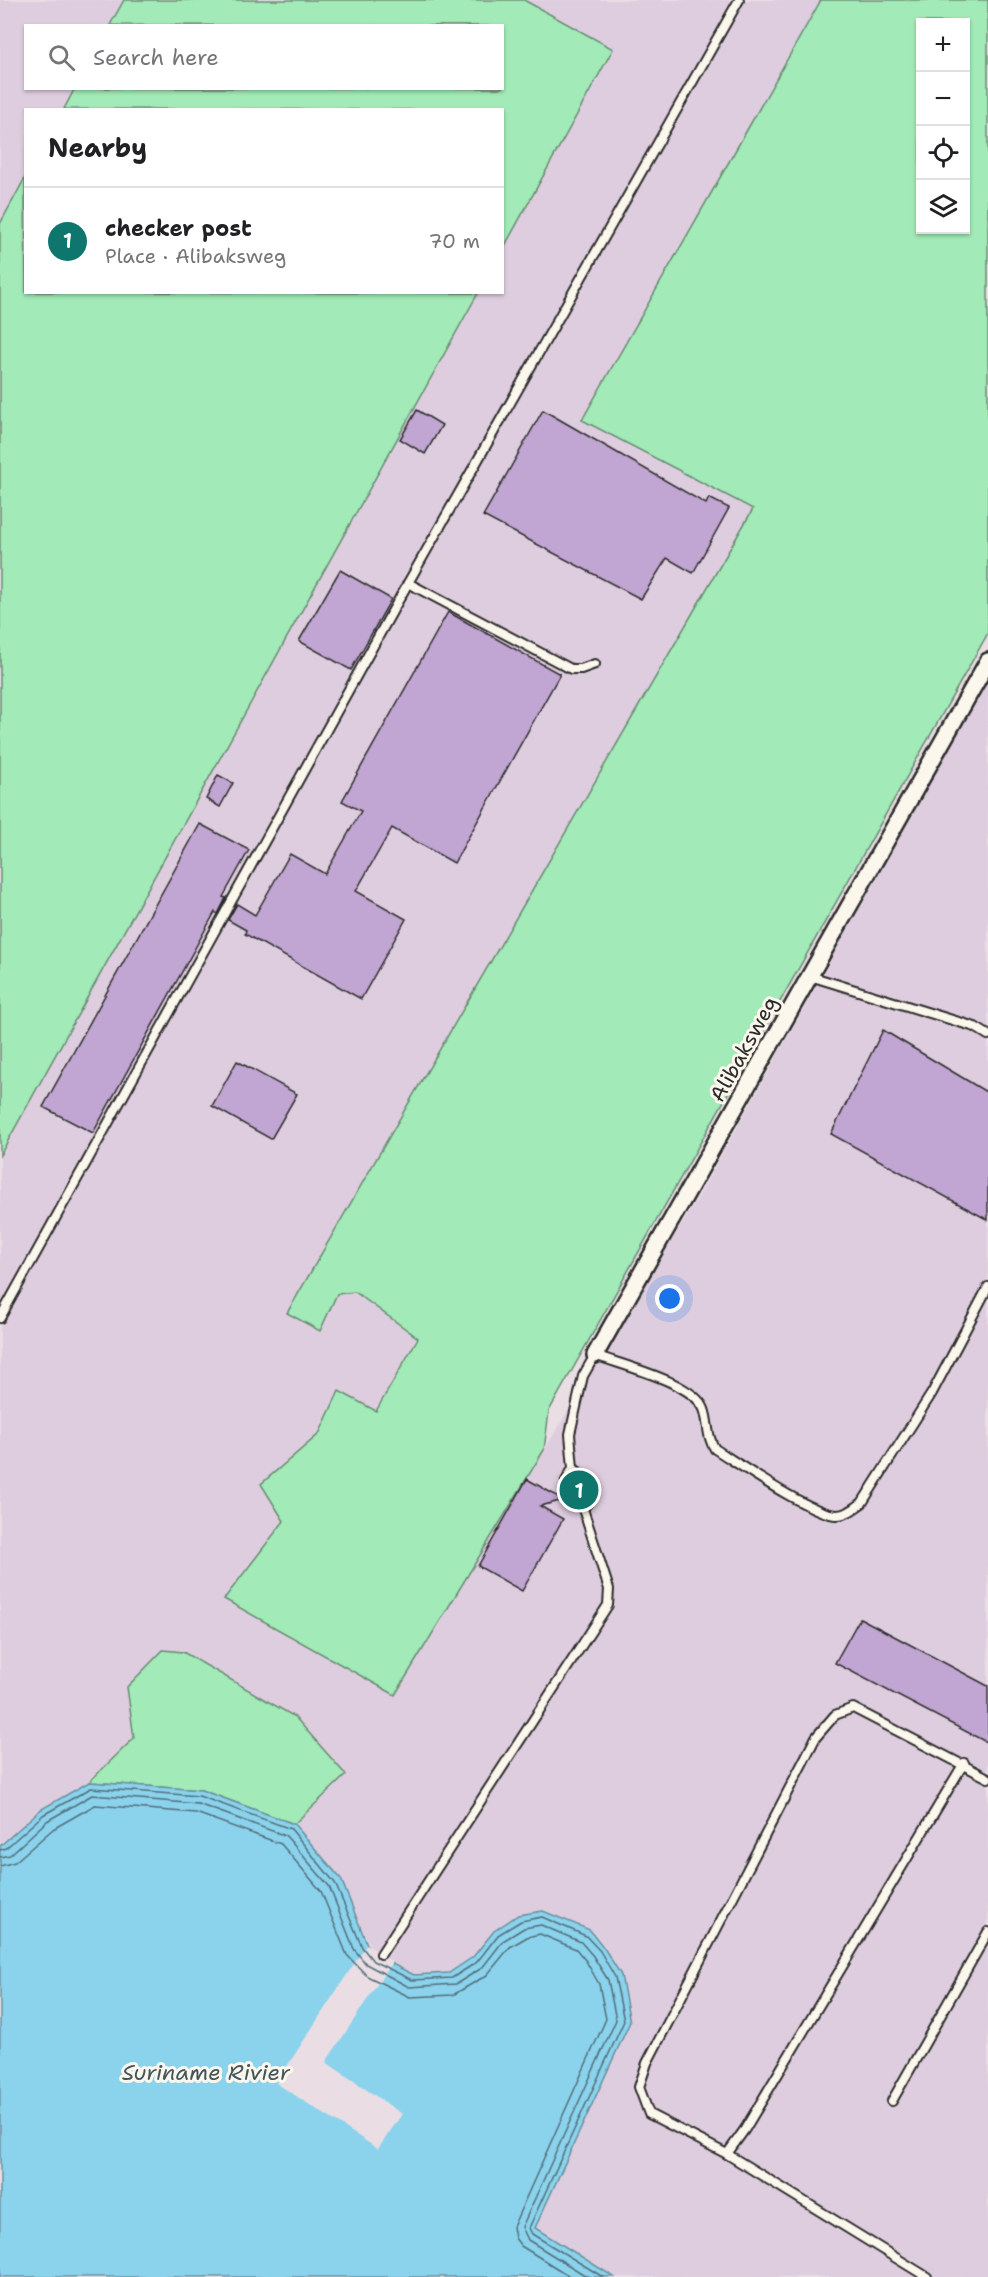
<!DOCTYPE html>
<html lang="en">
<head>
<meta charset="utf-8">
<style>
  :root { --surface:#fff; --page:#f6f6f6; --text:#202124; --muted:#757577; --line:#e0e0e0; --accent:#0f766e }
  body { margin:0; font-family:"Shantell Sans",sans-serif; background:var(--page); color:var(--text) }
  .controls { position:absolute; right:18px; top:18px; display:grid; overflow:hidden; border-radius:0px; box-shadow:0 2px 4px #0004 }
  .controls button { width:54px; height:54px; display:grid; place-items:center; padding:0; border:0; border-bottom:2px solid var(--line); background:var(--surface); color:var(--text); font:30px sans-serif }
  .you { position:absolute; left:670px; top:1299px; width:21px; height:21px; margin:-15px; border:4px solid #fff; border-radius:50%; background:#1a73e8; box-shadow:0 0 0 9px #1a73e833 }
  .badge { display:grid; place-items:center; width:39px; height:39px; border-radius:50%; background:var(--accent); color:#fff; font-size:20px; font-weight:700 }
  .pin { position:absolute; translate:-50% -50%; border:3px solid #fff; box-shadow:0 2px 6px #0006 }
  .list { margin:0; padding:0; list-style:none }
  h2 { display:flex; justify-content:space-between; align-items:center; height:78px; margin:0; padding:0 24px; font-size:26px }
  h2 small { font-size:20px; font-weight:400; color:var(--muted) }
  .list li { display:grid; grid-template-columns:39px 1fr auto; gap:18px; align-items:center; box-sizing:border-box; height:108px; padding:0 24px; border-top:2px solid var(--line) }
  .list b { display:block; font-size:22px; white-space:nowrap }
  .list p { margin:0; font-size:20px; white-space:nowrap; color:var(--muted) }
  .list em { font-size:20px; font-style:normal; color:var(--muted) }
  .icon { flex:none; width:33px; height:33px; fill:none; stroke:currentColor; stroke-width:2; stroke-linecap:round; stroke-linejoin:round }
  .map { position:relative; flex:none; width:988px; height:2277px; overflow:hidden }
  .search { position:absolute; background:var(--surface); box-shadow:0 2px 4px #0004; left:24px; top:24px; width:480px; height:66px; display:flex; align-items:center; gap:15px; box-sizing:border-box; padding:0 21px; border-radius:0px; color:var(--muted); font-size:22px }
  .panel { position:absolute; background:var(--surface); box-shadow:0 2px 4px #0004; left:24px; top:108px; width:480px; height:186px; border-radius:0px }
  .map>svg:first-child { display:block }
  .built { fill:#decddf }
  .green { fill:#a2eab7; stroke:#668a71; stroke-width:1.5; fill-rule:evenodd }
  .water { fill:#8bd3ed; stroke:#65909f; stroke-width:1.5 }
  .pier { fill:#eadee4 }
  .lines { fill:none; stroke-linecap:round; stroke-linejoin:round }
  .shore { stroke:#516e79; stroke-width:1.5 }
  .building { fill:#c1a5d2; stroke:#2b2b2b; stroke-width:1.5 }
  .lane-casing { stroke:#2b2b2b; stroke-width:12 }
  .street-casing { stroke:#2b2b2b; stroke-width:20 }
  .lane { stroke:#fbf7ec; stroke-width:8 }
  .street { stroke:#fbf7ec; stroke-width:15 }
  .labels { text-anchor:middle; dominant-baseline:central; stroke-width:6; stroke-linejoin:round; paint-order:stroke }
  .street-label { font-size:21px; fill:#2b2b2b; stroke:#fbf7ec }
  .water-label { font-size:22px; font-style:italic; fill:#43555c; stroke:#fbf7ec }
</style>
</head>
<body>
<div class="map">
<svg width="988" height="2277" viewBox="0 0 988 2277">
  <rect width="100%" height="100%" fill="#eadee4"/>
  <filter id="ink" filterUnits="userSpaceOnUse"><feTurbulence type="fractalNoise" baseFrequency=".0167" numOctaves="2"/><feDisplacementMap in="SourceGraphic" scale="12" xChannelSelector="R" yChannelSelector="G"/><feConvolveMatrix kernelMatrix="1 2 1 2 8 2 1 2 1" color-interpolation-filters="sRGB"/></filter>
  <g filter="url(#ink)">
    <g class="built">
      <path d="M0,0h124l-14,25 -84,1v62l49,1 -11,20 -38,1 -1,68 -25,46z"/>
      <path d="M524,0h297l-238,420 170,89 -466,804 51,-19 17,-2 63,46 -42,73 -37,-20 -20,43 -58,50 23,37 -60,78 171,96 298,-489 295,-527v1598h-374l-79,-49 95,-206 -136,-91 -21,26 -24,16 -35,2 -38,-19 -17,-33 -18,-44 -47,-55 52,-48 -219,-89 7,51 -45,44 -49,28 -40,36v-691l478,-862 24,-1 1,-43 110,-199z"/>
    </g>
    <g class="green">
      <path d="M124,0h400l89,49 -110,200 -1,-139 -438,-1 11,-21h427v-62l-392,-1z"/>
      <path d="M821,0h167v633l-439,778 -5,39 -149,245 -171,-96 60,-78 -23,-37 58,-50 20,-43 37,20 42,-73 -63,-46 -18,2 -17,37 -33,-18 466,-804 -171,-89zM920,22h46v208h-46z"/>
      <path d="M25,178l1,114 452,1 -478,862v-931z"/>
      <path d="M163,1650l20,2 112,65 51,58 -52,49 -93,-34 -112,-8 45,-44 -7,-51z"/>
    </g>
    <path class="water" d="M89,1782l112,8 93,34 47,55 26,65 9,12 38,19 35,-2 24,-16 21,-26 24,-16 25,-4 47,19 14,18 17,27 9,47 -95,206 79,49h-614v-431l40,-36z"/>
    <path class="pier" d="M367,1944l25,18 -66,100 76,52 -24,35 -102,-66z"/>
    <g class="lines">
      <g class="shore">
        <path d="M0,1850l6,-2 37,-33 48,-27 108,8 92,33 44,54 27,64 11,14 39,19 40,-2 25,-16 21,-27 23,-14 21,-4 44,19 14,15 15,26 9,44 -95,207 3,6 71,43"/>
        <path d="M0,1857l10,-2 37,-34 45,-26 106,9 88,32 43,50 25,63 12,15 43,23 47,-3 26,-16 21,-27 21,-13 17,-3 40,17 12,14 15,24 8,40 -94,207 6,13 60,37"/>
        <path d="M0,1866l15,-4 38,-33 42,-24 101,8 85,31 40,47 26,64 20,21 43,21 43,-2 34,-20 23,-28 17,-10 13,-3 36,15 10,12 13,23 7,35 -93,208 2,11 6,8 50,31"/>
      </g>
    </g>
    <g class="building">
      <path d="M417,410l25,15 -17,29 -25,-15z"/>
      <path d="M543,410l163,94 3,-6 20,10 -36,65 -26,-15 -26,41 -158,-83z"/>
      <path d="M340,570l51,29 -40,71 -52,-29z"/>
      <path d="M448,612l112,62 -106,189 -62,-35 -36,63 50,28 -45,80 -116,-65 1,-4 -18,-10 9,-16 18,11 35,-61 35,20 36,-63 -19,-10z"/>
      <path d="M218,775l15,8 -13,24 -14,-8z"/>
      <path d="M200,824l49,26 -26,47 3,1 -8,16 -3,-2 -122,221 -50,-26z"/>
      <path d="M883,1030l105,63v127l-157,-86z"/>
      <path d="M237,1061l60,33 -26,45 -59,-33z"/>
      <path d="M527,1479l37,21 -24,6 23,13 -41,72 -44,-25z"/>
      <path d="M860,1618l128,68v57l-153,-80z"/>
    </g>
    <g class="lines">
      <g class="lane-casing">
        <g id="lane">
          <path d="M408,583l163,86h10l14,-5"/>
          <path d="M810,976l165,51 13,8"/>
          <path d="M0,1318l408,-735 331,-583"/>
          <path d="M573,1468c15,10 15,12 18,30l-8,11"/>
          <path d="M964,1763l-219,366 -18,25 -78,-40 -10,-27 8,-24 169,-326 19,-22 18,-7 135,70"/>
          <path d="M381,1954l227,-349 1,-16 -26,-80 -13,-8 -4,-20 7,-13 -3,-34 13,-58 12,-21c26,10 98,27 109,54 5,13 2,27 11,40 24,15 97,66 122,66 10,0 18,-7 25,-12l70,-110 56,-106"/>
          <path d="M892,2101l96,-169"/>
          <path d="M727,2154l200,123"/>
        </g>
      </g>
      <g class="street-casing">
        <path id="street" d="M595,1355l393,-694"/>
      </g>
      <use href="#lane" class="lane"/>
      <use href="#street" class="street"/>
    </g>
  </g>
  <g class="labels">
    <g class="street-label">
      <text transform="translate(744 1049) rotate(-61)">Alibaksweg</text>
    </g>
    <g class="water-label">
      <text x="206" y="2072">Suriname Rivier</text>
    </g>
  </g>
</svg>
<div class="controls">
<button>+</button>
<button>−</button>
<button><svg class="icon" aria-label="locate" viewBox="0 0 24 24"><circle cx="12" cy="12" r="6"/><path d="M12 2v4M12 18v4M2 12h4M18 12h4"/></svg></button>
<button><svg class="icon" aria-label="layers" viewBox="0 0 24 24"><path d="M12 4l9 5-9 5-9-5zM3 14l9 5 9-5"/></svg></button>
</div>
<div class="you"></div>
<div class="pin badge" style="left:579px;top:1490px">1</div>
<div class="search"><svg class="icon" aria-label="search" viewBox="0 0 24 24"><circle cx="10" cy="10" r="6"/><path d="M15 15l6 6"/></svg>Search here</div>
<section class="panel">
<h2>Nearby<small></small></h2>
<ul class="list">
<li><span class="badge">1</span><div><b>checker post</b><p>Place · Alibaksweg</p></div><em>70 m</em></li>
</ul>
</section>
</div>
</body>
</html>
